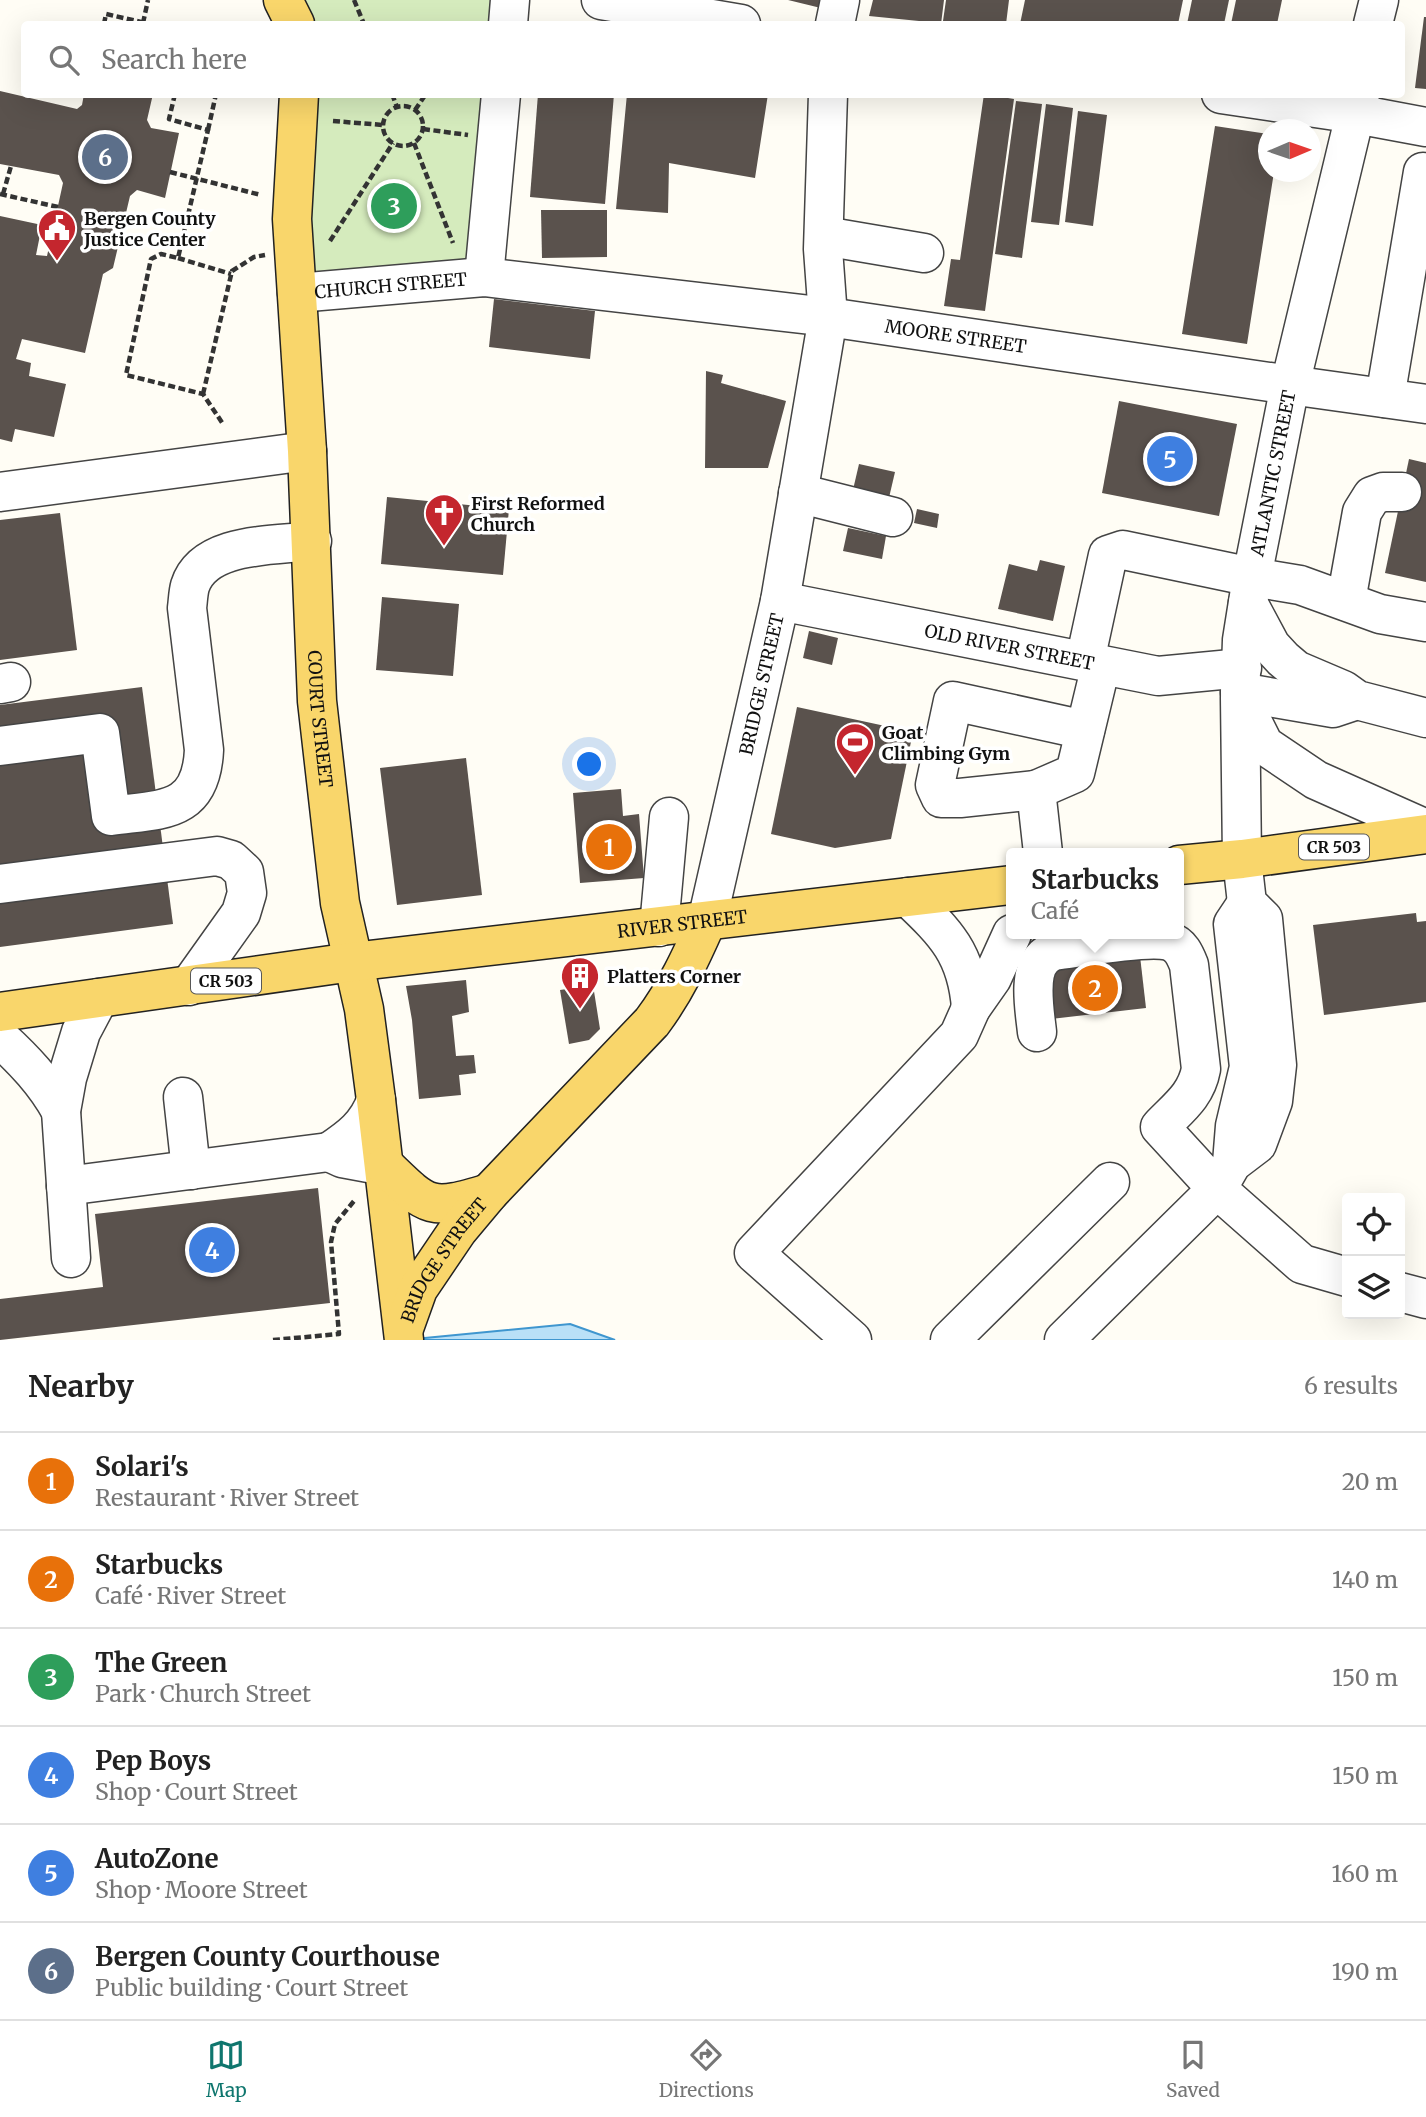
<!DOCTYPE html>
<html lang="en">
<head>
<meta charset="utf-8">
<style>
  :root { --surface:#fff; --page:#f6f6f6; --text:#222; --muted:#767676; --line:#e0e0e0; --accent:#0f766e }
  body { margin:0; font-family:Merriweather,serif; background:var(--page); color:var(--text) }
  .controls { position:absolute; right:21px; bottom:21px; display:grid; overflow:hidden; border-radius:7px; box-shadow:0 7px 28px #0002 }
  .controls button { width:63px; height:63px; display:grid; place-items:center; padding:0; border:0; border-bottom:2px solid var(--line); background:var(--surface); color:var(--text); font:35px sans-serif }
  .compass { position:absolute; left:1258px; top:119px; width:63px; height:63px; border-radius:50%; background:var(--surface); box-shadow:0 7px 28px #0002; rotate:88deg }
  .you { position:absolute; left:590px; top:765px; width:24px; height:24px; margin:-18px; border:5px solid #fff; border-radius:50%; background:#1a73e8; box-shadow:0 0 0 10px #1a73e833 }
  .badge { display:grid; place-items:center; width:46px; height:46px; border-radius:50%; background:var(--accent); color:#fff; font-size:23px; font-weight:700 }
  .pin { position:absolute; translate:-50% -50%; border:4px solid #fff; box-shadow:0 2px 7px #0006 }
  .popup { position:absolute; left:1006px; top:848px; width:178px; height:91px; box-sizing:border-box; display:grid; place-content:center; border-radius:7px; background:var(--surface); filter:drop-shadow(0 2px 5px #0005); font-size:23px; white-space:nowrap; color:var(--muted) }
  .popup b { font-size:26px; color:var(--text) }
  .popup::after { content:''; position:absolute; left:50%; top:100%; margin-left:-14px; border:14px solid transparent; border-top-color:var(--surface) }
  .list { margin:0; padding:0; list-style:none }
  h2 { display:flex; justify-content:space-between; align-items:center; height:91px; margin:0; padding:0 28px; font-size:30px }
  h2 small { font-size:23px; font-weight:400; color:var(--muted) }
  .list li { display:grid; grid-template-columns:46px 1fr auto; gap:21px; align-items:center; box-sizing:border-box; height:98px; padding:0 28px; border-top:2px solid var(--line) }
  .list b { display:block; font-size:26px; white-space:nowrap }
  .list p { margin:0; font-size:23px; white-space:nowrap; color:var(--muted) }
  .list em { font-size:23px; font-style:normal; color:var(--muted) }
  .icon { flex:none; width:38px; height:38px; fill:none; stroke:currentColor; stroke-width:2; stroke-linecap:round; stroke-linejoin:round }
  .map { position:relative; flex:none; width:1426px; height:1340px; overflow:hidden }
  .search { position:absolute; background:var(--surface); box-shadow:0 7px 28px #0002; left:21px; right:21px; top:21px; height:77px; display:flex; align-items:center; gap:18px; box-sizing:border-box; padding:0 24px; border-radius:7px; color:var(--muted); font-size:26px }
  .sheet { height:679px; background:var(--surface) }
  nav { display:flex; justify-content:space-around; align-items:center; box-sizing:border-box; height:98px; border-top:2px solid var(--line); background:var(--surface); font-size:19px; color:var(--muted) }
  nav a { display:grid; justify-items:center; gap:4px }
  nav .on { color:var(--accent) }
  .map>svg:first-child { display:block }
  .green { fill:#d5ebbd }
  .water { fill:#b9e0f7; stroke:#3f96cf; stroke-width:2 }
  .building { fill:#5a524d }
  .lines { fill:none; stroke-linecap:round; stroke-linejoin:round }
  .minor-casing { stroke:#444; stroke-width:41 }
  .major-casing { stroke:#222; stroke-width:41 }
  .path { stroke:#333; stroke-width:4.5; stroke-dasharray:7 3.5; stroke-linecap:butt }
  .minor { stroke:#fff; stroke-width:38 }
  .major { stroke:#f9d66b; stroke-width:38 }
  .labels { text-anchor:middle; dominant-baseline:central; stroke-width:7; stroke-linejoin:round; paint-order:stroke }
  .shield { fill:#fff; stroke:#585858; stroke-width:2 }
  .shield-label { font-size:16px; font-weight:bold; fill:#111 }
  .poi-label { font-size:18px; font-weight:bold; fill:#111; stroke:#fff; text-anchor:start }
  .street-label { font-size:18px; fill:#111; stroke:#fff }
</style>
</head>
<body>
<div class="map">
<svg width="1426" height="1340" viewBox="0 0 1426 1340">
  <rect width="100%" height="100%" fill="#fffdf5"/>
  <g class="green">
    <path d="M305,0h205l-2,24h-204z"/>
    <path d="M299,95h202l-17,182 -187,16z"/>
  </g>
  <path class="water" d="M570,1324l45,16h-211z"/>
  <g class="building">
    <path d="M788,0h39l-2,9z"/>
    <path d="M873,0h71l-3,24 -22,-1v-2l-50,-5z"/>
    <path d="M946,0h63l-3,24h-40l-23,-3z"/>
    <path d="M1025,0h158l-5,24h-158z"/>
    <path d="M1192,0h37l-5,24h-37z"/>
    <path d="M1236,0h46l-5,24h-46z"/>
    <path d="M1424,17h2v72l-11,-1z"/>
    <path d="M0,91l77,18 5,-4 2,-11h69l-6,26 4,8 28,5 -14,65 -28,-8 -7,6 -17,72 -10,6 -18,79 -63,-14 -6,20 15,4 -2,13 37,8 -12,53 -39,-8 -3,13 -12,-3v-223l42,9 -6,30 11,1 16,-73 -4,-8 -59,-11z"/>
    <path d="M538,94h76l-9,110 -75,-7z"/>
    <path d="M627,94h141l-13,84 -86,-15 -1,50 -52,-4z"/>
    <path d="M984,94l30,5 -29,212 -41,-5 7,-47 9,1z"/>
    <path d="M1016,101l26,3 -20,154 -27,-4z"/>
    <path d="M1046,104l27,4 -14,117 -28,-3z"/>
    <path d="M1078,111l29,4 -14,111 -28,-4z"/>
    <path d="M1215,126l53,8v38h6l-27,172 -65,-10z"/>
    <path d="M541,210h66v47l-65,1z"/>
    <path d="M494,299l101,12 -5,48 -101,-12z"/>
    <path d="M706,371l17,4 -2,8 65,18 -18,67h-63z"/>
    <path d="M1119,401l118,23 -18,92 -117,-23z"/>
    <path d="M1409,459l17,4v119l-41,-9z"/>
    <path d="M859,464l36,8 -7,30 -36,-8z"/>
    <path d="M387,497l122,12 -6,66 -122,-11z"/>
    <path d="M917,509l22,5 -2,14 -23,-5z"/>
    <path d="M60,513l17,137 -77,10v-140z"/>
    <path d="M848,528l38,8 -4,23 -39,-8z"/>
    <path d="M1040,560l25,6 -12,55 -55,-12 11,-45 28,7z"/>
    <path d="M382,597l77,7 -6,72 -77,-6z"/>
    <path d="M809,631l29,7 -6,27 -29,-7z"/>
    <path d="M142,687l31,237 -173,23v-242z"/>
    <path d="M797,707l116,25 -22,107 -56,9 -64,-14z"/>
    <path d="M466,758l16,137 -85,10 -17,-137z"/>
    <path d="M621,789l2,27 16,-2 5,64 -64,5 -7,-90z"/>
    <path d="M1416,913l1,9 9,-1v81l-102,13 -11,-90z"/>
    <path d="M1140,956l6,52 -95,11 -6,-51z"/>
    <path d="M466,980l3,32 -17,4 4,40 18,-1 2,18 -17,2 2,20 -42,4 -7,-79 -6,-34z"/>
    <path d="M593,985l7,44 -11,11 -20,4 -9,-54z"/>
    <path d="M318,1188l12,115 -330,37v-41l103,-12 -8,-73z"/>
  </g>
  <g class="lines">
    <g class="minor-casing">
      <g id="minor">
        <path d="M601,0l140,24"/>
        <path d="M508,24l2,-24"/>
        <path d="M835,24l5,-24"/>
        <path d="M1373,24l6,-24"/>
        <path d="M1221,94l135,20 70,13"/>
        <path d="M824,236l100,17"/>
        <path d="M484,277l17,-183"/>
        <path id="s1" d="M297,293l187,-16 344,40 462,68 136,19"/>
        <path d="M1385,398l38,-226"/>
        <path d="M0,492l307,-41"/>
        <path d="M798,493l95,24"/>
        <path id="s2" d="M780,601l378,75 84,-8"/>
        <path d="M1346,601l16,-89 10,-16 11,-4h19"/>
        <path d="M1248,603l23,43 12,13 13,11 47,20 14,10 69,18"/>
        <path d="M1085,661l23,-106 15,-5 129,27 48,8 80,29 46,8"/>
        <path d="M0,684l11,-2"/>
        <path d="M1240,692l93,16 18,-6"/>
        <path d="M1243,703l21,42 52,35 110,49"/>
        <path d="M0,746l100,-13 11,83c51,-7 90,-2 93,-66l-17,-142c1,-7 1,-15 3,-22 14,-44 84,-40 122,-45"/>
        <path d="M1036,790l-76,8h-19l-6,-13 18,-84 132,29"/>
        <path d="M1043,853l-7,-63 39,-17 26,-108"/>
        <path d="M0,884l217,-28 14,4 13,12 3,21 -6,20 -52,73"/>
        <path d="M908,897c38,36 59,57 63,111"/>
        <path id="s3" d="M707,921l73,-320 48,-284 -5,-68 5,-155"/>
        <path d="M659,927l10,-110"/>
        <path d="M1037,1032c-2,-20 -10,-60 7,-75 3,-3 6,-4 10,-6 25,-3 93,-16 115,-10 12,4 16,14 20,24l12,104c-5,27 -23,39 -41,58l57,62 -153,151"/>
        <path d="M0,1038c24,22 45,44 61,73"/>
        <path d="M183,1097l8,73"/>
        <path d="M376,1100c-8,25 -26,38 -47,52l13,6 43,8"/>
        <path d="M1232,1163l3,-37 14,-59 -16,-143 14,-21"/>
        <path d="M66,1186l263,-34"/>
        <path d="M71,1258l-10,-147 6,-33 14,-46 18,-34"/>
        <path id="s4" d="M1347,1277l-45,-13 -85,-75 15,-26 25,-19 16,-43 4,-36 -14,-146 -16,-16 -5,-44 -2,-161 2,-58 10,-63 38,-192 70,-291"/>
        <path d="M1400,1292l26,7"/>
        <path d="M852,1340l-98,-87 205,-218 12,-27 21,-30 20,-44"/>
        <path d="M950,1340l160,-158"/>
      </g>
    </g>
    <g class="major-casing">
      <g id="major">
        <path d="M283,0l12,24"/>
        <path id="s5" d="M299,94l-7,125 15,232 10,250 23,202 24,106 12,91 28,240"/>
        <path d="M1179,865l63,-6 184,-25"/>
        <path id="s6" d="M0,1012l352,-50 659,-77"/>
        <path d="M385,1166c43,42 45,45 104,27"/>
        <path id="s7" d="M404,1328l14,-39 40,-59 31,-37 163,-171c24,-32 39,-65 55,-101"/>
      </g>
    </g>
    <g class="path">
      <path d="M354,0l10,24"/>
      <path d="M143,23l5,-23"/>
      <path d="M104,24l2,-10 44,10"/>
      <path d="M175,94l-6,25 39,11 -30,128 -17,-4 -10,5 -25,116 77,19 20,30"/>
      <path d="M392,94l5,13"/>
      <circle cx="403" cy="126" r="20"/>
      <path d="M415,110l11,-16"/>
      <path d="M333,121l50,4"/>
      <path d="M423,129l45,6"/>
      <path d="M208,130l8,-36"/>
      <path d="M414,143l39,100"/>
      <path d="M170,172l91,23"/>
      <path d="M0,194l58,13"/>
      <path d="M3,194l8,-28"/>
      <path d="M330,241l63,-98"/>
      <path d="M178,258l53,16"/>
      <path d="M203,394l29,-123 22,-14 11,-2"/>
      <path d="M273,1340l66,-6 -8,-92 4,-18 19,-23"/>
    </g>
    <use href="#minor" class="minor"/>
    <use href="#major" class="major"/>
  </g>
  <defs>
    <g id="civic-pin" transform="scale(2.0125)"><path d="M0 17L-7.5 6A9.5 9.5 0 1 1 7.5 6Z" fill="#c4262e" stroke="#fff"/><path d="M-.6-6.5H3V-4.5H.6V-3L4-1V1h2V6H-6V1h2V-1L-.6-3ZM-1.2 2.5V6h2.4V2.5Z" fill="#fff"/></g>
    <g id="church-pin" transform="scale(2.0125)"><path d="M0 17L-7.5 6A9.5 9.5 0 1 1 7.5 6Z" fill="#c4262e" stroke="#fff"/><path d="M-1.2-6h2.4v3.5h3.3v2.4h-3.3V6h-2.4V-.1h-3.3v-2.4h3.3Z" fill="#fff"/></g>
    <g id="stadium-pin" transform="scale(2.0125)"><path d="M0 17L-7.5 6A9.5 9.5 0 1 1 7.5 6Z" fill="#c4262e" stroke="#fff"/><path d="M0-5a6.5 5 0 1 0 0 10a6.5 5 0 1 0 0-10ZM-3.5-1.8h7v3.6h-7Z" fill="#fff"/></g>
    <g id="building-pin" transform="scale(2.0125)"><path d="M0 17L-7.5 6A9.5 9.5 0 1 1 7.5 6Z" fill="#c4262e" stroke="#fff"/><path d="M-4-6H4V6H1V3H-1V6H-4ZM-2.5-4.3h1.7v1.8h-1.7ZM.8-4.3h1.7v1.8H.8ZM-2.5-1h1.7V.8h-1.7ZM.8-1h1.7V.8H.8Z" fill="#fff"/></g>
  </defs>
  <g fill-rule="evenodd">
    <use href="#civic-pin" x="57" y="228"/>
    <use href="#church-pin" x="444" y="513"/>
    <use href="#stadium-pin" x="855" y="742"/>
    <use href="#building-pin" x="580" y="976"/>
  </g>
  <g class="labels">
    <g class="shield">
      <rect x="1299" y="834.5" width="70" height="25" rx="5"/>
      <rect x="191" y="968.5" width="70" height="25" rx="5"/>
    </g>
    <g class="shield-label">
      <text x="1334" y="847">CR 503</text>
      <text x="226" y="981">CR 503</text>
    </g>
    <g class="poi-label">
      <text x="84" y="218">Bergen County<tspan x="84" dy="21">Justice Center</tspan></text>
      <text x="471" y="503">First Reformed<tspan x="471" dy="21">Church</tspan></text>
      <text x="882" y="732">Goat<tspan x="882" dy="21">Climbing Gym</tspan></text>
      <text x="607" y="976">Platters Corner</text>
    </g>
    <g class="street-label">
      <text stroke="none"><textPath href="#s1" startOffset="94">CHURCH STREET</textPath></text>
      <text stroke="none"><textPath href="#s1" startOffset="663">MOORE STREET</textPath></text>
      <text stroke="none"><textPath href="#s4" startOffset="906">ATLANTIC STREET</textPath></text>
      <text stroke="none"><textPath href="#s2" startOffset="234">OLD RIVER STREET</textPath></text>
      <text stroke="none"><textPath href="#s3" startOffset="243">BRIDGE STREET</textPath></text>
      <text stroke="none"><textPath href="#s5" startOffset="626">COURT STREET</textPath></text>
      <text stroke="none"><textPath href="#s6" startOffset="688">RIVER STREET</textPath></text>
      <text stroke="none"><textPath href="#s7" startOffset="79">BRIDGE STREET</textPath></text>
    </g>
  </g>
</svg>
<div class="controls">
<button><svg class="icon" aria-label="locate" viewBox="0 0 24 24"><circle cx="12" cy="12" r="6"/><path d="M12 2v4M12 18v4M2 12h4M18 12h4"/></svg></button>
<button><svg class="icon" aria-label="layers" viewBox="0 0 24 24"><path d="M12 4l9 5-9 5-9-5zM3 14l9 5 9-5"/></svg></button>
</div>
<svg class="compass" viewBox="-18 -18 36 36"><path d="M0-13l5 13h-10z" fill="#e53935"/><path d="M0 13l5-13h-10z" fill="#767676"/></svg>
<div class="you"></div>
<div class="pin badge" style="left:609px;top:847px;background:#e8710a">1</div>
<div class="pin badge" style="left:1095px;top:988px;background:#e8710a">2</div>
<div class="popup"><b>Starbucks</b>Café</div>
<div class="pin badge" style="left:394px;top:206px;background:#2e9e5b">3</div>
<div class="pin badge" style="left:212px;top:1250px;background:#3f7fe0">4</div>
<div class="pin badge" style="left:1170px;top:459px;background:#3f7fe0">5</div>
<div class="pin badge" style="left:105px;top:157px;background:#5c6f8a">6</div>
<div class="search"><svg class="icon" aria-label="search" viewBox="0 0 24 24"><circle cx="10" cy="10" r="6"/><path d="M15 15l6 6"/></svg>Search here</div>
</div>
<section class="sheet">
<h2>Nearby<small>6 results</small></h2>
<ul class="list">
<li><span class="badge" style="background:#e8710a">1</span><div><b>Solari's</b><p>Restaurant · River Street</p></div><em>20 m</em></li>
<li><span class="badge" style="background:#e8710a">2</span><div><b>Starbucks</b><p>Café · River Street</p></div><em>140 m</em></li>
<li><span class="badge" style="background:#2e9e5b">3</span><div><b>The Green</b><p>Park · Church Street</p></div><em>150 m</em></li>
<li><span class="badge" style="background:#3f7fe0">4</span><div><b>Pep Boys</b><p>Shop · Court Street</p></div><em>150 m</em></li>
<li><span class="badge" style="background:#3f7fe0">5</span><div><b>AutoZone</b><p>Shop · Moore Street</p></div><em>160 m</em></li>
<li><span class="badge" style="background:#5c6f8a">6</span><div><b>Bergen County Courthouse</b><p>Public building · Court Street</p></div><em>190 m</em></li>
</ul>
</section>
<nav>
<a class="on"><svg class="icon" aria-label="map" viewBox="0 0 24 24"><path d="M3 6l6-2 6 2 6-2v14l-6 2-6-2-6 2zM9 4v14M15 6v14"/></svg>Map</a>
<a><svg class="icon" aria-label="directions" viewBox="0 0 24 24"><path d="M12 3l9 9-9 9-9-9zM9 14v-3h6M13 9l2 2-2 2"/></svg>Directions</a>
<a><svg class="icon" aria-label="saved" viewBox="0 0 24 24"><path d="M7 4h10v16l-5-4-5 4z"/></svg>Saved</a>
</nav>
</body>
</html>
